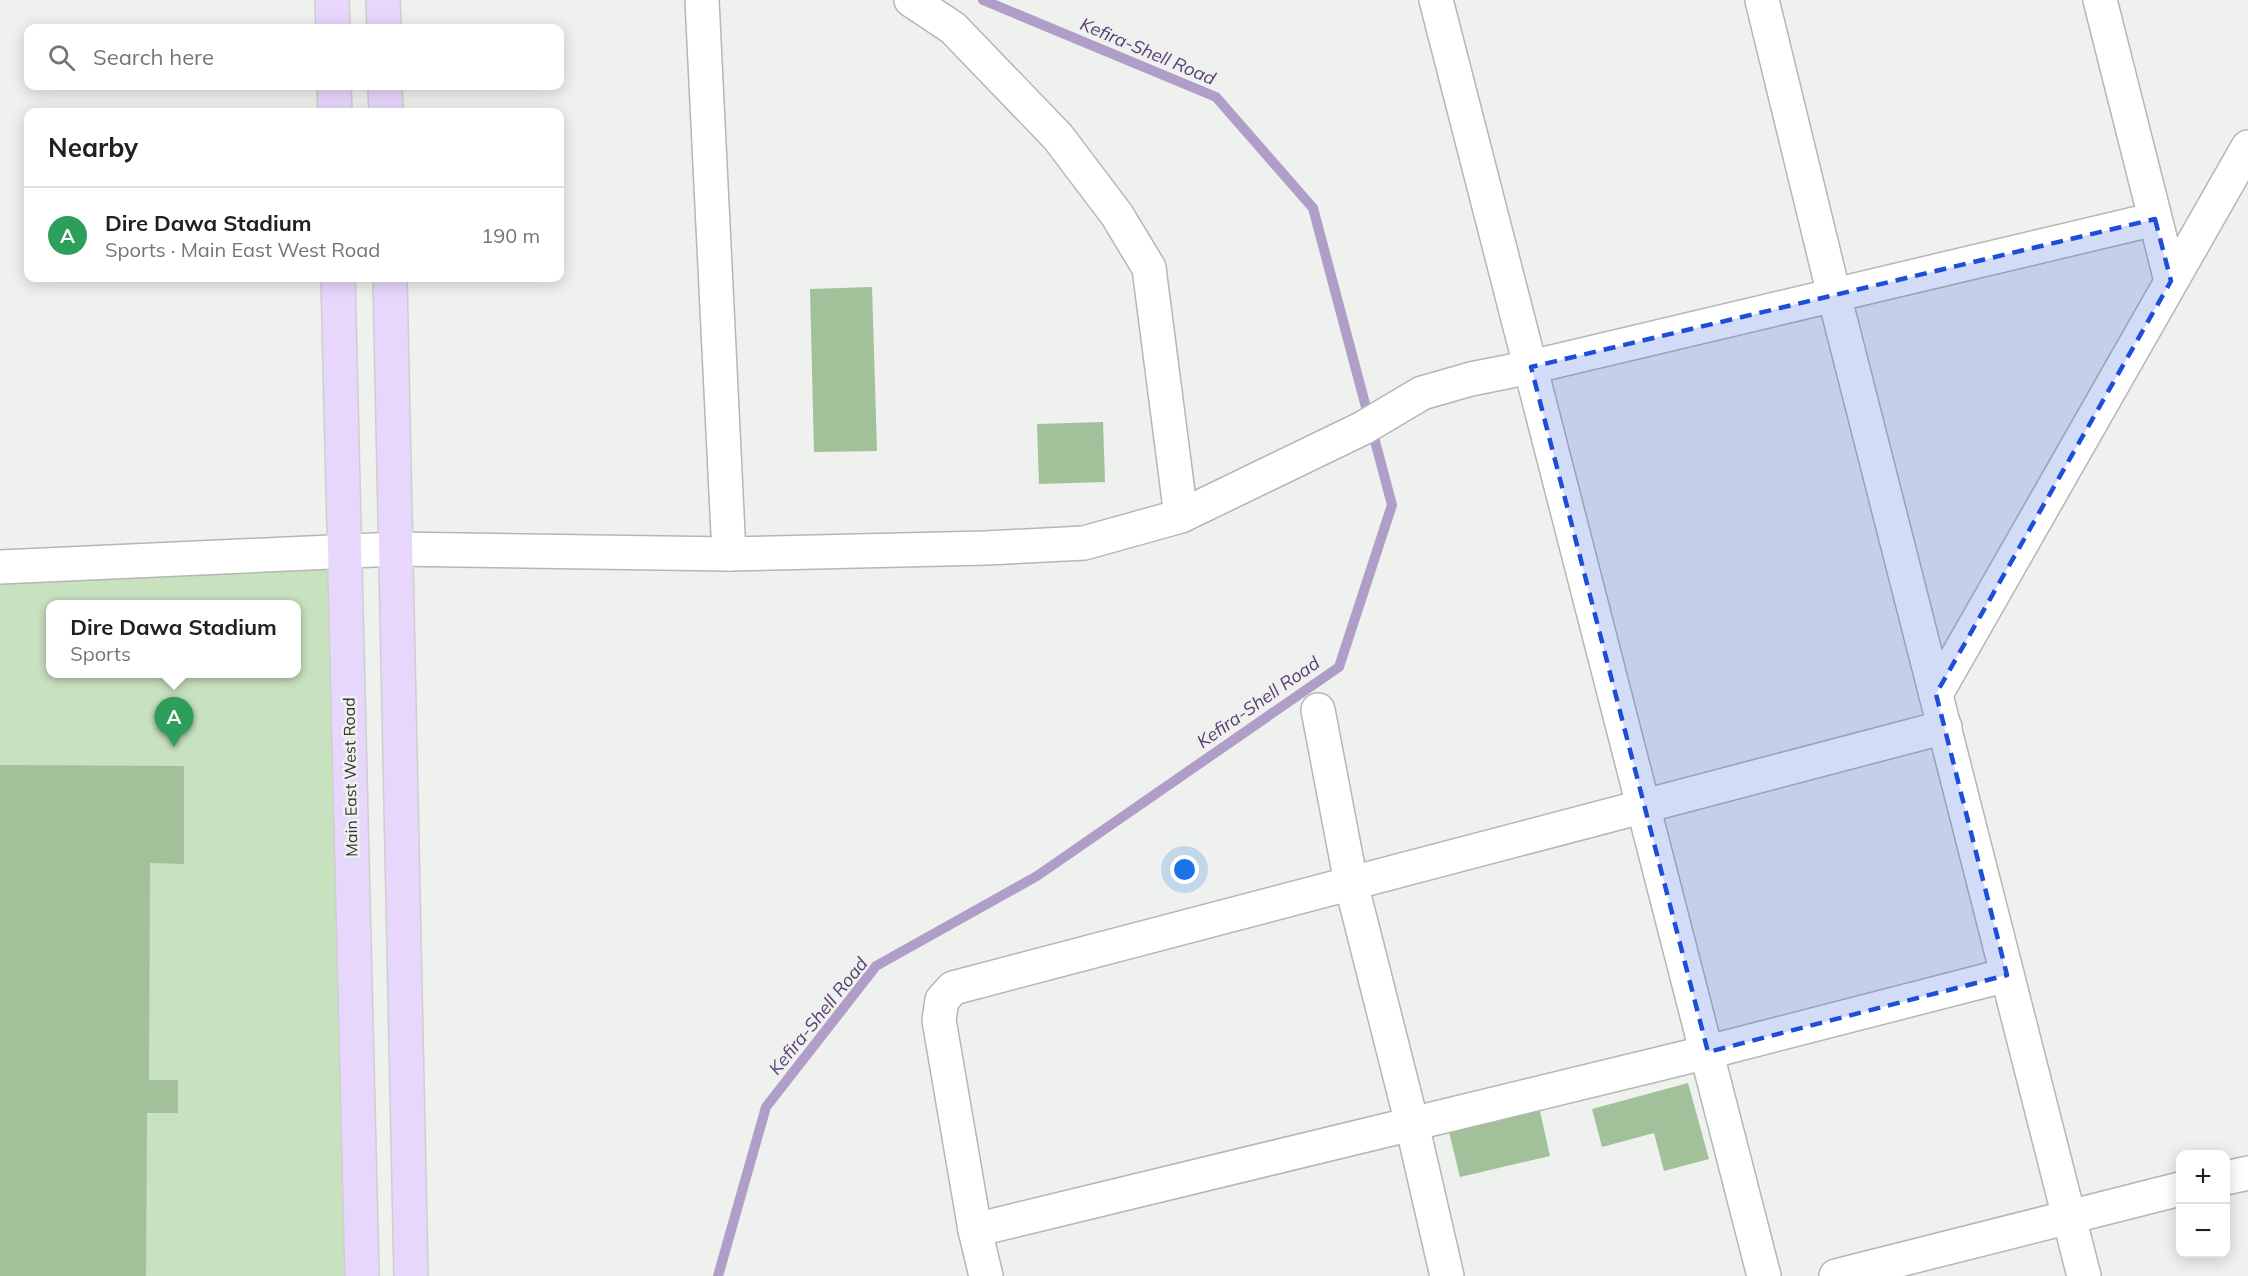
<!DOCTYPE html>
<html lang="en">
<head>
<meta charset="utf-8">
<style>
  :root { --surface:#fff; --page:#f2f2f2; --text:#202124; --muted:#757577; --line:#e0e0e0; --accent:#0f766e }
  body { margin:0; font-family:Mulish,sans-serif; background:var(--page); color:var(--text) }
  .controls { position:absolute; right:18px; bottom:18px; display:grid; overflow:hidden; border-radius:12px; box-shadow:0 3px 15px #0003 }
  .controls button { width:54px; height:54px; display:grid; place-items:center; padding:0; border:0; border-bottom:2px solid var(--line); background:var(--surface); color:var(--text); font:30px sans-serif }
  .you { position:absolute; left:1185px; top:870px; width:21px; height:21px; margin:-15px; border:4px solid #fff; border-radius:50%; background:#1a73e8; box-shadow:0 0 0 9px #1a73e833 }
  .badge { display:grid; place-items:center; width:39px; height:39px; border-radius:50%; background:var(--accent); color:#fff; font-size:20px; font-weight:700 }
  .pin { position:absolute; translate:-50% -50px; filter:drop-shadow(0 2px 3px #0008) }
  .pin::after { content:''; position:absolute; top:32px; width:21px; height:18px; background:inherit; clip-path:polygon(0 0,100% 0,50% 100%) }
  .popup { position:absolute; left:46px; top:600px; width:255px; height:78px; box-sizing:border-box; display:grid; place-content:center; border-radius:12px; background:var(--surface); filter:drop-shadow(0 2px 4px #0005); font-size:20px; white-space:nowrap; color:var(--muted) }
  .popup b { font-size:22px; color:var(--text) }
  .popup::after { content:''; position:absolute; left:50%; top:100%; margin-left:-12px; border:12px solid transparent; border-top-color:var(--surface) }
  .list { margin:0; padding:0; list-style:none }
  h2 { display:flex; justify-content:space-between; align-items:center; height:78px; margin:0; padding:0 24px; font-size:26px }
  h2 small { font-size:20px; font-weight:400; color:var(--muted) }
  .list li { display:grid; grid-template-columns:39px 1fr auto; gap:18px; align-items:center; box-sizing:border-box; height:96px; padding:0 24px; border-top:2px solid var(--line) }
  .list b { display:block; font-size:22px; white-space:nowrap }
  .list p { margin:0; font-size:20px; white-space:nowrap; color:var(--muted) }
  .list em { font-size:20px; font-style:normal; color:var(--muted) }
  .icon { flex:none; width:33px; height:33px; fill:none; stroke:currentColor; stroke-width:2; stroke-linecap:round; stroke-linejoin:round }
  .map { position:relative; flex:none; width:2248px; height:1276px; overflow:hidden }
  .search { position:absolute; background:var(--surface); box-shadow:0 3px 15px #0003; left:24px; top:24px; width:540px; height:66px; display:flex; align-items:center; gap:15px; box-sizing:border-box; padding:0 21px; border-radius:12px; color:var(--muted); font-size:22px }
  .panel { position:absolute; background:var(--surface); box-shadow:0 3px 15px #0003; left:24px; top:108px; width:540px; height:174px; border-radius:12px }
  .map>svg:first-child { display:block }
  .green { fill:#c8e1bf; fill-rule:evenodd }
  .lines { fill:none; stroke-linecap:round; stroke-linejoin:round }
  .stream { stroke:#b09ec8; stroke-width:10 }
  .building { fill:#a2c099 }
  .minor-casing { stroke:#b4b7b3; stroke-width:36 }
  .primary-casing { stroke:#cecece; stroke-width:36 }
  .minor { stroke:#fff; stroke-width:33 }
  .primary { stroke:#e8d7fd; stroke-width:33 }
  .marked { fill:#1d4ed8; fill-opacity:0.2; stroke:#1d4ed8; stroke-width:4.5; stroke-dasharray:12 8; stroke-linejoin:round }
  .labels { text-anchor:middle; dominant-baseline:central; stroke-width:5; stroke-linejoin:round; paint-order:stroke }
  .street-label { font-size:16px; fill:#333432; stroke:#eef1ed }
  .water-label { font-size:18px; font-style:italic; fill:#583d74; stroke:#eef1ed }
</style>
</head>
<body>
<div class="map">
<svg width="2248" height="1276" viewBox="0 0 2248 1276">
  <rect width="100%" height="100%" fill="#eef1ed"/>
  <path class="green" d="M344,552l18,724h-362v-709zM51,604h246v70h-246z"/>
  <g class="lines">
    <path class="stream" d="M718,1276l48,-169 110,-141 161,-90 302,-209 53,-162 -79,-297 -97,-111 -233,-97"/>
  </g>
  <g class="building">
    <path d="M872,287l5,164 -63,1 -4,-163z"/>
    <path d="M1103,422l2,60 -66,2 -2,-60z"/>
    <path d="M0,765l184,1v98l-34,-1 -1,217h29v33h-31l-1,163h-146z"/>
    <path d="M1688,1083l21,76 -45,12 -10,-38 -52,14 -10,-38z"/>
    <path d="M1539,1107l11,49 -90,21 -12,-49z"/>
  </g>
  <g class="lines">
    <g class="minor-casing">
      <g id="minor">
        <path d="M702,0l27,554"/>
        <path d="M911,0l42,28 105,109 59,78 32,53 32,248"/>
        <path d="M1436,0l328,1276"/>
        <path d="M1762,0l72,295 250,981"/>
        <path d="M2100,0l71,281"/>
        <path d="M0,567l396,-18 333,5 257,-6 98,-5 97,-27 182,-88 59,-35 49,-14 60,-12 624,-148"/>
        <path d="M1936,694l312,-547"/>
        <path d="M1318,710l33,173 61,241 35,152"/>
        <path d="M2226,1178l22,-5"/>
        <path d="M975,1230l733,-178 299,-77"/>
        <path d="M986,1276l-11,-46 -36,-210 3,-20 11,-12 992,-261"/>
        <path d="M1836,1276l344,-87"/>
      </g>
    </g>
    <g class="primary-casing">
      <g id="primary">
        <path d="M332,0l1,28"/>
        <path d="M383,0l1,28"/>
        <path d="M334,86l1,26"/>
        <path d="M385,86l1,26"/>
        <path d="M338,278l24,998"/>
        <path d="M390,278l21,998"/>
      </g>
    </g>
    <use href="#minor" class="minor"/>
    <use href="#primary" class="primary"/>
  </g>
  <path class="marked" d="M2155,219l16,62 -235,413 71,281 -299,77 -177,-685z"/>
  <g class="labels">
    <g class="street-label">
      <text transform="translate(350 777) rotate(-91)">Main East West Road</text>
    </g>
    <g class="water-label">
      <text transform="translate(1148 51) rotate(23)">Kefira-Shell Road</text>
      <text transform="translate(1258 702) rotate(-35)">Kefira-Shell Road</text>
      <text transform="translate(818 1016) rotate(-51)">Kefira-Shell Road</text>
    </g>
  </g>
</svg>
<div class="controls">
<button>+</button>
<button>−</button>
</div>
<div class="you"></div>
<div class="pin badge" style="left:174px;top:747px;background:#2e9e5b">A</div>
<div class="popup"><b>Dire Dawa Stadium</b>Sports</div>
<div class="search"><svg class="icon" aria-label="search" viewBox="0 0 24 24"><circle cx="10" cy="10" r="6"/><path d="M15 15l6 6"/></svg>Search here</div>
<section class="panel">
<h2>Nearby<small></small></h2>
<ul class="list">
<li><span class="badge" style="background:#2e9e5b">A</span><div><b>Dire Dawa Stadium</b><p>Sports · Main East West Road</p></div><em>190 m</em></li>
</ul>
</section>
</div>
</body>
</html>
